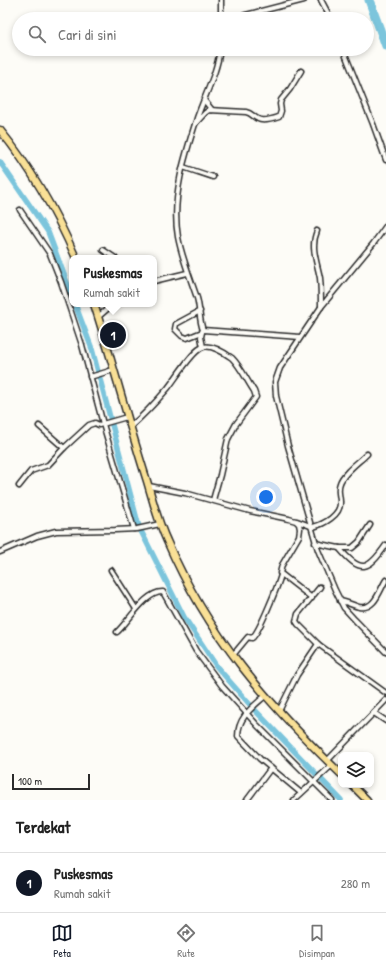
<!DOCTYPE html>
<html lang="id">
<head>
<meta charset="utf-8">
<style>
  :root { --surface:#fff; --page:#f6f6f6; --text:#222; --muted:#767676; --line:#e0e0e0; --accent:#111827 }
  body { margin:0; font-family:"Patrick Hand",sans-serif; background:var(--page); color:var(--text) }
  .controls { position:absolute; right:12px; bottom:12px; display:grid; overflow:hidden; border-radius:8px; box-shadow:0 2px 6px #0003 }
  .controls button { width:36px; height:36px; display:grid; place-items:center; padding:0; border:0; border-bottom:1px solid var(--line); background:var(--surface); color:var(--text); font:20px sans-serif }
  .scale { position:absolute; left:12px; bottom:10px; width:78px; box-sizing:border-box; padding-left:4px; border:2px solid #2b2b2b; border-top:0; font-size:11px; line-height:14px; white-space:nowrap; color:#2b2b2b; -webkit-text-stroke:3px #fdfcf7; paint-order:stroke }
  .you { position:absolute; left:266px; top:497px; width:14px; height:14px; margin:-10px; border:3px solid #fff; border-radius:50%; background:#1a73e8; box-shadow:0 0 0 6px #1a73e833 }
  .badge { display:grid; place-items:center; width:26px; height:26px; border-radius:50%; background:var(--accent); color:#fff; font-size:13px; font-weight:700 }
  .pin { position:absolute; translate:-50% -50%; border:2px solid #fff; box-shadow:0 1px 4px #0006 }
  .popup { position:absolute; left:69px; top:255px; width:88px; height:52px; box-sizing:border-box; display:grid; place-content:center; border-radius:8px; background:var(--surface); filter:drop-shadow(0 1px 3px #0005); font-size:13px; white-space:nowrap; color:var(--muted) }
  .popup b { font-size:15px; color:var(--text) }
  .popup::after { content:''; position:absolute; left:50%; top:100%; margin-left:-8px; border:8px solid transparent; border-top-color:var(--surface) }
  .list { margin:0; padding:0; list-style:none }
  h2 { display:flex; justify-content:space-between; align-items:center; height:52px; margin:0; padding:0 16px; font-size:17px }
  h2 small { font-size:13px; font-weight:400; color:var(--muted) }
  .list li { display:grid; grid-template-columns:26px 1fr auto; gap:12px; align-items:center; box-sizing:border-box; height:60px; padding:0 16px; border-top:1px solid var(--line) }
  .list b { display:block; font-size:15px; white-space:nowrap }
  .list p { margin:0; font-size:13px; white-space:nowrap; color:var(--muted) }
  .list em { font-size:13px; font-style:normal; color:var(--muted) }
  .icon { flex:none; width:22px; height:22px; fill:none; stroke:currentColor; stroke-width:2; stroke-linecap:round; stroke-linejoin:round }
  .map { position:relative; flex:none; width:386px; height:800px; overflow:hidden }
  .search { position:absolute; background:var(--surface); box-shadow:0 2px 6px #0003; left:12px; right:12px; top:12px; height:44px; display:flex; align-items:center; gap:10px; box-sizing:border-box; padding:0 14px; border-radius:22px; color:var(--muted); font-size:15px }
  .sheet { height:112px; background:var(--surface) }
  nav { display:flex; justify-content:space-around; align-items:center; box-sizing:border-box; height:56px; border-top:1px solid var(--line); background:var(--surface); font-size:11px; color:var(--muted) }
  nav a { display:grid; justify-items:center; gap:2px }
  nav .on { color:var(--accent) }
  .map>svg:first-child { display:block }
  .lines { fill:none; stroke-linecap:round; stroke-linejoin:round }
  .canal { stroke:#7cc5dc; stroke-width:5.5 }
  .river { stroke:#7cc5dc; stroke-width:9 }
  .street-casing { stroke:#2b2b2b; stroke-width:7 }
  .primary-casing { stroke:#2b2b2b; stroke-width:9 }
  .street { stroke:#fdfcf7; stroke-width:4 }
  .primary { stroke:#f9e096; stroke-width:6 }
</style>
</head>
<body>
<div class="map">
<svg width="386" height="800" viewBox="0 0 386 800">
  <rect width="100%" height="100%" fill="#fdfcf7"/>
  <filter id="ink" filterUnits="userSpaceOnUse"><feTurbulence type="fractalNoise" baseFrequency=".025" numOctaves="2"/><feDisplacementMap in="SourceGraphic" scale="8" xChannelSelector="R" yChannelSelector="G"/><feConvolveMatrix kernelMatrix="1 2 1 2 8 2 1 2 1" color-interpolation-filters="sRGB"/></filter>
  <g filter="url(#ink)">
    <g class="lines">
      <g class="canal">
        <path d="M0,162l48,70 24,64"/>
        <path d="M75,304l17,45 47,178 45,90 33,50 35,40 89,93"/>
      </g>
      <path class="river" d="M369,0l17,46"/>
      <g class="street-casing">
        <g id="street">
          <path d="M321,0l10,19"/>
          <path d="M221,19v-19"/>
          <path d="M230,19l74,-19"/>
          <path d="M220,49c-3,24 -15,46 -23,69 -12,37 -26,80 -19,119 4,21 12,40 19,61 3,10 2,22 6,32l97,7"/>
          <path d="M343,49l30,75 13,36"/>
          <path d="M204,100l8,10"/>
          <path d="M195,124l10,-11 4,-3 37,2c6,1 7,5 12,7 5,3 15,0 21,-2l2,-6 -1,-7 1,-4 9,-11 11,-18"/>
          <path d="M183,167l30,10"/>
          <path d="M20,210l30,44 11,28 21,63 21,79 31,105"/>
          <path d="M386,226l-13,18 -52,63 -41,61 -5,14 1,14 12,50 30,104 17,40 9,18 11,12 31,32"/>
          <path d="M317,231c-7,16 0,31 3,47 1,9 1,19 1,29"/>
          <path d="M103,250l12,8"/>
          <path d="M154,281l33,-8"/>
          <path d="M200,311l-24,13 -1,5 7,7 5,2 15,-6"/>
          <path d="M98,317l15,-13"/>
          <path d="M202,332l-1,5 2,10"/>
          <path d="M90,377l23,-7"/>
          <path d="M39,426l25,22 25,-23 6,-2 4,2 28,-8"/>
          <path d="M130,427c14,-12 26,-25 38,-39 8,-10 23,-35 33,-40 8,-5 24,5 31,10 9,9 15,23 22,33l2,6 -20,27 -8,15 -8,36 -7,25"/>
          <path d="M19,486l12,-15 17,-6 16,-17"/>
          <path d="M149,486l36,7 65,18 39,8 7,2 3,3 1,5 -1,7 -17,29 -2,8 32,25"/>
          <path d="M297,521l16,6c11,-3 28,-12 27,-25 0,-7 -3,-12 0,-19 4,-11 19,-21 27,-29"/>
          <path d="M315,543l24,5h13l7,-6 11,-17"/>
          <path d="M339,548c22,26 29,23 47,-3"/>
          <path d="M0,552l37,-16 19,-5 59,-1 22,-1 23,-5"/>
          <path d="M111,570l25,39"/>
          <path d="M320,587l-22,27 -2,7 2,3 20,20 68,49"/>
          <path d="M340,601c7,1 12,4 19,6 16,3 20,-16 27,-27"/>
          <path d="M117,632c12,-11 29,-41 46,-40l33,59 26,35 35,39 75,75"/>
          <path d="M233,655l15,-18 4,1c7,-5 26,-53 29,-63"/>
          <path d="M265,696c-12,11 -27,21 -27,40l22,23 41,34"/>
          <path d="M279,711l18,-36 21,-31"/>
          <path d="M374,713l12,8"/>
          <path d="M327,761l59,-61"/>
          <path d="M247,800l24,-32"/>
          <path d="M294,800l38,-35"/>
        </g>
      </g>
      <g class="primary-casing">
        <g id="primary">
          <path d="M0,130c31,38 56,82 76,128"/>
          <path d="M94,304c19,59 34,118 53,177 6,20 11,41 20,60 41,95 101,163 174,233"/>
          <path d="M352,785l15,15"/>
        </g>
      </g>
      <use href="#street" class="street"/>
      <use href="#primary" class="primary"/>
    </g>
  </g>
</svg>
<div class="controls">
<button><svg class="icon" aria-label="layers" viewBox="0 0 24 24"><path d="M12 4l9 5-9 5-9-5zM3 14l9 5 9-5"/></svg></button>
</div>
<div class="scale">100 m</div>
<div class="you"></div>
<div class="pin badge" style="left:113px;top:335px">1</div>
<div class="popup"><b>Puskesmas</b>Rumah sakit</div>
<div class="search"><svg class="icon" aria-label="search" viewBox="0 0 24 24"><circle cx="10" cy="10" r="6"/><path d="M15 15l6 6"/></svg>Cari di sini</div>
</div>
<section class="sheet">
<h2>Terdekat<small></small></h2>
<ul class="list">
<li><span class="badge">1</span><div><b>Puskesmas</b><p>Rumah sakit</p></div><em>280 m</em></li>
</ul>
</section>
<nav>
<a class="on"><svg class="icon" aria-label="map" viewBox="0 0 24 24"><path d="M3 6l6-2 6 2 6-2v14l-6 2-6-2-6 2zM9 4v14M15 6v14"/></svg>Peta</a>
<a><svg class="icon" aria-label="directions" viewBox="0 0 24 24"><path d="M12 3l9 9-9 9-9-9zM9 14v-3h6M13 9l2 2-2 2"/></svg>Rute</a>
<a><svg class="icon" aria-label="saved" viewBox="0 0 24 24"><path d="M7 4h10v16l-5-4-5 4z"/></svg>Disimpan</a>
</nav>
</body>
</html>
